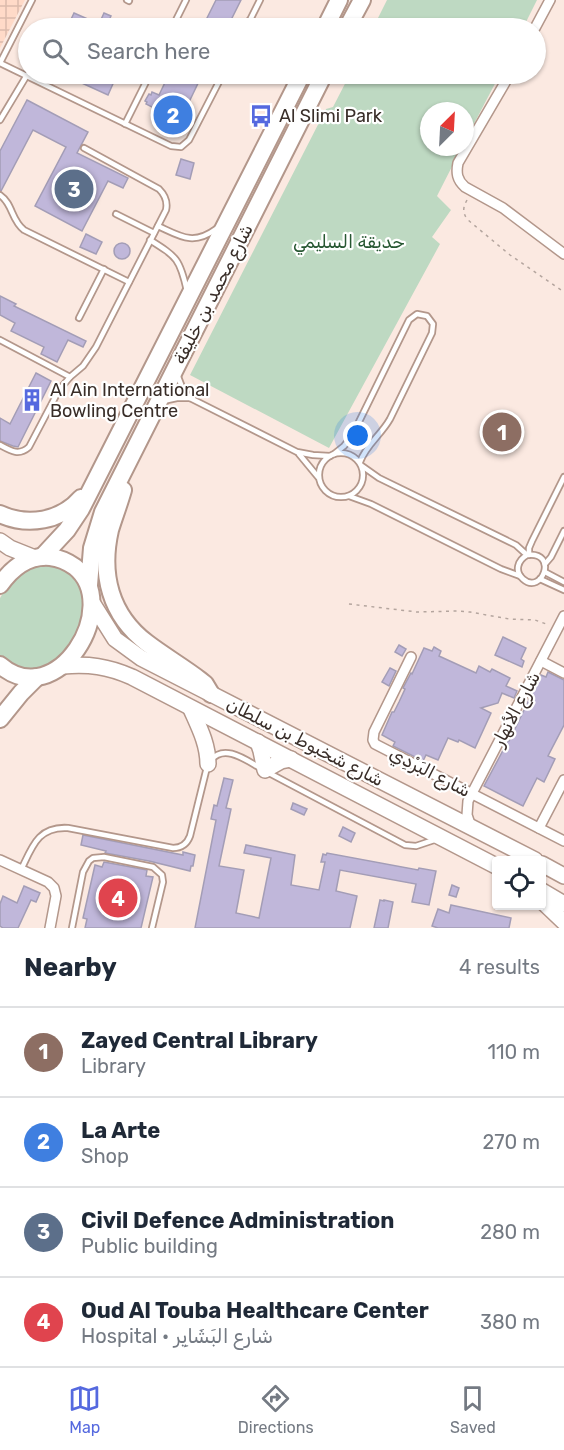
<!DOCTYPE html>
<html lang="en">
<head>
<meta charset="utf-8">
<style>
  :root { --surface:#fff; --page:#f6f6f7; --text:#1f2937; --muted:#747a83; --line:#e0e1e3; --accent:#5569df }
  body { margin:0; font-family:Rubik,Cairo,sans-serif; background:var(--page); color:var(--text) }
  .controls { position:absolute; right:18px; bottom:18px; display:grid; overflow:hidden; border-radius:6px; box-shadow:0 2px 4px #0004 }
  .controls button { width:54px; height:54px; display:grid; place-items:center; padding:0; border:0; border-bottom:2px solid var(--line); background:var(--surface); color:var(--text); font:30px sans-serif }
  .compass { position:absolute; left:420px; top:102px; width:54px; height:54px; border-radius:50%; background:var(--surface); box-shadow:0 2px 4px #0004; rotate:24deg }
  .you { position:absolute; left:358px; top:436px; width:21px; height:21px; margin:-15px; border:4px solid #fff; border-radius:50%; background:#1a73e8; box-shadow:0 0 0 9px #1a73e833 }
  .badge { display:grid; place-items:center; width:39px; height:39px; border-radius:50%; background:var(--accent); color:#fff; font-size:20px; font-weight:700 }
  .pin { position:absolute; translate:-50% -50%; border:3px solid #fff; box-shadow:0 2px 6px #0006 }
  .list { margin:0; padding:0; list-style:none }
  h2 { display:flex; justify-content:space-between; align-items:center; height:78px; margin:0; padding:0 24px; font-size:26px }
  h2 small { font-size:20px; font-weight:400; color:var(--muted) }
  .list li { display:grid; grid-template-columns:39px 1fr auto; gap:18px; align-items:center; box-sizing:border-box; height:90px; padding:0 24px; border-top:2px solid var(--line) }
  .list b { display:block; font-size:22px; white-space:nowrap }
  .list p { margin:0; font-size:20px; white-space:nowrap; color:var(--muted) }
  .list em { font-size:20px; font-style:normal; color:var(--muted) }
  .icon { flex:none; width:33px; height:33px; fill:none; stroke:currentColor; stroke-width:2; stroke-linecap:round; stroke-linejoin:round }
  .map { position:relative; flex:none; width:564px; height:928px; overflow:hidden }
  .search { position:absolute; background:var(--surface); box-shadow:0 2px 4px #0004; left:18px; right:18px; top:18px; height:66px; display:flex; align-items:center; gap:15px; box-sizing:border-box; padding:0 21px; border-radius:33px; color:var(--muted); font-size:22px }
  .sheet { height:438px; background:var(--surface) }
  nav { display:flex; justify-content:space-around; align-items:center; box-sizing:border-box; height:84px; border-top:2px solid var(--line); background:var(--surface); font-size:16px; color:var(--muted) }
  nav a { display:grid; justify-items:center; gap:3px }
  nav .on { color:var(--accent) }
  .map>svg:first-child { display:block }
  .industrial { fill:url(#industrial-grid) }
  .green { fill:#bed9c2 }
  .building { fill:#c0b7da; stroke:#a39db6; stroke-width:1.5 }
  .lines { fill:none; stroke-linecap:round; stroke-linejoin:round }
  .service-casing { stroke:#b3978b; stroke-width:8 }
  .minor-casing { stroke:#b3978b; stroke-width:12 }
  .primary-casing { stroke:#b3978b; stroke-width:18 }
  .trunk-casing { stroke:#b3978b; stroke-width:20 }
  .path { stroke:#b4a59e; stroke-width:1.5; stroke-dasharray:3 4.5; stroke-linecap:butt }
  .service { stroke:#fff; stroke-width:4.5 }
  .minor { stroke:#fff; stroke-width:9 }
  .primary { stroke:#fff; stroke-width:15 }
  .trunk { stroke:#fff; stroke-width:16 }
  .labels { text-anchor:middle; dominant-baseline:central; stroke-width:4.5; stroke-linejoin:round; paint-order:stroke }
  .poi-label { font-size:18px; fill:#392e29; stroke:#fff; text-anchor:start }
  .park-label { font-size:18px; fill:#275732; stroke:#fff }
  .street-label { font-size:18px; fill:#392e29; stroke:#fff }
</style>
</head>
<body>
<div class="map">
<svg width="564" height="928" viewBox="0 0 564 928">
  <defs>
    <pattern id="industrial-grid" width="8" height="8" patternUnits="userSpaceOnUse" patternTransform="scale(1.5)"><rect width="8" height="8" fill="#ffdac8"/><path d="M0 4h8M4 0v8" fill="none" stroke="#dbbbac"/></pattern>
  </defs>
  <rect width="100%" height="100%" fill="#fbe9e1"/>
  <path class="industrial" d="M0,0h25l-25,48z"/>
  <g class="green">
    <path d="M387,0h150l-14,28h-150z"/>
    <path d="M350,74h150l-35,67v-30h-36v36h33l-25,49 14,14 -19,27 8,7 -111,204 -139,-73 136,-266 7,-2z"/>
    <path d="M45,562l25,9 9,10 7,22 -6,25 -7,15 -15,20 -31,10 -27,-15v-60l11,-18 10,-10z"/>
  </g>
  <g class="building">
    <path d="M216,0h25l-14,28h-25z"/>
    <path d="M74,13l25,11 5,-11 7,3 -5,11 3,1h-42z"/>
    <path d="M125,19l19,9h-23z"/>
    <path d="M62,74h46l8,3 -8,18z"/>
    <path d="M169,74h29l4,1 -27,56 -3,-1 -3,6 -6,-3 3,-7 -13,-5 5,-11 -12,-6 1,-2 -2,-1 4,-7 2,1 1,-3 7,3z"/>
    <path d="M27,100l61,32 -11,21 51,25 -5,10 -15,-7 -26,50 -47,-25 31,-59 -33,-17 -32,61h-1v-40z"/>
    <path d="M181,159l13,4 -4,16 -14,-4z"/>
    <path d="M86,234l16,8 -6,12 -16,-7z"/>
    <circle cx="122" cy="251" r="8"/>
    <path d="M0,296l16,8 -2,2 72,35 -3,6 -15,-7 -11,22 -16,-8 3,-7 -33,-16 4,-8 -15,-8z"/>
    <path d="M36,373l15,8 -33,66 -5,-1 -13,-5v-23l10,6z"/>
    <path d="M503,637l23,11 -5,11 3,2 -2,6 -27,-12z"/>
    <path d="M399,645l7,4 -4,7 -7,-4z"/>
    <path d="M434,647l7,4 -2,5 37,17 3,-7 11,6 2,-3 18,9 -4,8 11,5 -3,7 -12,-5 -4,10 -17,5 10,5 -16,35 -16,-8 -1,2 -10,-4 -10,22 -12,-5 -3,6 -30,-15 2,-4 -13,-7 10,-23h2l5,-10 6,-13 -2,-1 8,-15 1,1 12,-26 8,3z"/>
    <path d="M390,668l6,3 -7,15 -7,-4z"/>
    <path d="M548,672l16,8v45l-16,31 7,3 -11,23 -7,-4 -14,28 -39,-20 24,-45h1l32,-66 5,2z"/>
    <path d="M224,778l9,2 -7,28 5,1 -12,57 25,4 -8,43 23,5 12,-60 -27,-5 2,-8 49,10 -4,30 28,5 6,-28h-4l2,-8 3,1 1,-2 91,17 1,-2 17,3 -7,34 -17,-3 4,-18 -76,-14 -4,21 21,5 -7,32h-155l21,-108 -5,-1 3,-14 3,1z"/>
    <path d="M293,803l14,6 -3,6 -13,-6z"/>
    <path d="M343,827l12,6 -4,9 -12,-6z"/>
    <path d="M83,835l100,20v-3l12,3 -2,11h-2l-1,5 -41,-10 -44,-8 1,-2 -25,-6z"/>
    <path d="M104,862l43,8 -1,6 7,1 -12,51h-56l2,-9 -4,-1 12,-53 7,2z"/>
    <path d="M452,885l7,3 -3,9 -7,-2z"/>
    <path d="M24,886l16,7 -4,9 -5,-2 -13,28h-15l-3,-2v-22l3,-8 14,7z"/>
    <path d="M380,900l4,1v-1l9,2 -5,26h-14z"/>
    <path d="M451,905l60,13 -2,10h-71l-6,-2 6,-17 11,4z"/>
  </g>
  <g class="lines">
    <g class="service-casing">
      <g id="service">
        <path d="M32,0l-32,63 171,83 10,1 8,-7 34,-66"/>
        <path d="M127,0l2,1"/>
        <path d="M249,21l14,7"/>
        <path d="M172,28l14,-28"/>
        <path d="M246,28l14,-28"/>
        <path d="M136,74l12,5"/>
        <path d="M0,120l27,-45"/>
        <path d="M125,124l25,-50"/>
        <path d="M0,195c13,9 11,25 24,35l105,52"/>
        <path d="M116,214l38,19"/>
        <path d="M158,226c22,10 35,20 58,3"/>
        <path d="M150,240c27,17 30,19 37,51"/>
        <path d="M79,318l25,-49"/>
        <path d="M0,340l70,37"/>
        <path d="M177,374l5,13 8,11"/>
        <path d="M163,401l14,-3h13l107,54 16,3 17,1"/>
        <path d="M0,445c11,6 19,11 29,2l30,-57 11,-13 13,-11 13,-19 70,-137c2,-9 -1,-15 -7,-21l-75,-41"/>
        <circle cx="341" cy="475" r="22"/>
        <path d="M299,454l19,23"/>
        <path d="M334,454l10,-8 8,-10 57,-116 8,-6 10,2 6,8 -1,9 -42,86c-9,16 -24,26 -30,43"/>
        <path d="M362,466l17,12 137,67 11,10c32,-4 15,41 -4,24 -9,-8 -5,-19 4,-24"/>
        <path d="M349,496l22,8 130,65 19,7"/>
        <path d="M529,555v-7l3,-7 32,-64"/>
        <path d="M545,564l6,-7 13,-26"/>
        <path d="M545,572l19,10"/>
        <path d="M540,579l24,11"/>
        <path d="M211,760c14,-17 36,1 51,9"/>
        <path d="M269,773l136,72 11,1 21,-7"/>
        <path d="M21,870c11,-23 17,-44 47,-42l105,20c9,0 14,-4 17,-12l17,-69"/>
        <path d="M72,928l11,-56 6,-11 4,-3 11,-1 49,10 9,8 1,7 -11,46"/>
      </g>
    </g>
    <g class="minor-casing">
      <g id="minor">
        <path d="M535,28l15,-28"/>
        <path d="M510,74l-52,89c-2,10 -1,17 7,24l38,21 61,46"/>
        <path d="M411,657l-37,75 -1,8 2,4 189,97"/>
        <path d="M541,661l23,12"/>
        <path d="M471,827l-4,-12 1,-14 96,-185"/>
        <path d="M539,828l25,-48"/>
        <path d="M0,860l48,22 6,6 2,8 -6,32"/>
      </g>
    </g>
    <g class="primary-casing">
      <g id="primary">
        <path d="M0,541l10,7 25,10"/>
        <path d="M93,604l22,35 26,19 394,202"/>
        <path d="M63,666c26,-2 44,0 69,11l364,189"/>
        <path d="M191,709c8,18 17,35 17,55"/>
        <path d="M258,742l3,9 4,19 16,-9 10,-2"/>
        <path d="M542,864l22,12"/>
        <path d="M542,891l22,13"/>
        <path d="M542,901l22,21"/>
      </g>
    </g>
    <g class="trunk-casing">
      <g id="trunk">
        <path d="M325,28l14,-28"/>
        <path d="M347,28l15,-28"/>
        <path d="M123,490c-4,14 -9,27 -13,40 -10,44 0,85 37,113 17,13 36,24 53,37l5,4 6,10"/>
        <path d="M0,514c28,13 61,7 81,-16"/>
        <path d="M42,557l25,-27 14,-21 221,-435"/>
        <path d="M0,585c12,-17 28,-30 50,-28 9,1 18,5 25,10 48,39 -18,147 -75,98"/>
        <path d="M89,585l3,-37 11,-36 221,-438"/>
        <path d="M0,719l21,-26 16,-16"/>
      </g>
    </g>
    <g class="path">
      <path d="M467,200c-4,7 -5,13 1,20l42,35 54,37"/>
      <path d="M349,604l68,8 40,-1 13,1 39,7 26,1 14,5"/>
    </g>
    <use href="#service" class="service"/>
    <use href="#minor" class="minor"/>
    <use href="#primary" class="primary"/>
    <use href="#trunk" class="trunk"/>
  </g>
  <defs>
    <g id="bus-bare" transform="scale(1.8)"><path d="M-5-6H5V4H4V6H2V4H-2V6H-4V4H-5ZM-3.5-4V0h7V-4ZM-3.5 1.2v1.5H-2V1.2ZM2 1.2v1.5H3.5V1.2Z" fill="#5569df" stroke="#fff" stroke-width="2.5" paint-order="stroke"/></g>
    <g id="building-bare" transform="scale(1.8)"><path d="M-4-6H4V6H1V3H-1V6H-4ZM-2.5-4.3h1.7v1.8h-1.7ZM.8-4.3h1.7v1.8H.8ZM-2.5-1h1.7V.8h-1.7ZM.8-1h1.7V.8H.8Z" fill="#5569df" stroke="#fff" stroke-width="2.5" paint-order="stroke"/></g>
  </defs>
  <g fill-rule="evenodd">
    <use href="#bus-bare" x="261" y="116"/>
    <use href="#building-bare" x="32" y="400"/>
  </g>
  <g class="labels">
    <g class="poi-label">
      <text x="279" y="116">Al Slimi Park</text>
      <text x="50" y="390">Al Ain International<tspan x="50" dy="21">Bowling Centre</tspan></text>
    </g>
    <g class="park-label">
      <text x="349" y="242">حديقة السليمي</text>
    </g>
    <g class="street-label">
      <text transform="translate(213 294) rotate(-63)">شارع محمد بن خليفة</text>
      <text transform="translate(516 709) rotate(-62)">شارع الأنهار</text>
      <text transform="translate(305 742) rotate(27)">شارع شخبوط بن سلطان</text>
      <text transform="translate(430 772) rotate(27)">شارع البَرْدِي</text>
    </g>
  </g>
</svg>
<div class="controls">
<button><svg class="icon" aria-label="locate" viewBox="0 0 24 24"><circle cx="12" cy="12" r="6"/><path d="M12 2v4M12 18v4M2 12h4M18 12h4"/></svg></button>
</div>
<svg class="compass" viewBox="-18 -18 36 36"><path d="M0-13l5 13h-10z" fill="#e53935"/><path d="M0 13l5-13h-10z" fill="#747a83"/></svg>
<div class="you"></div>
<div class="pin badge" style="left:502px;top:432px;background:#8d6e63">1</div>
<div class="pin badge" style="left:173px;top:115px;background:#3f7fe0">2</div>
<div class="pin badge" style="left:74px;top:189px;background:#5c6f8a">3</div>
<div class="pin badge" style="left:118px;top:898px;background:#e0444e">4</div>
<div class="search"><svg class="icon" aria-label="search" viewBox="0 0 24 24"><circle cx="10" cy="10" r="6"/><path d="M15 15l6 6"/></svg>Search here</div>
</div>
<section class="sheet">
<h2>Nearby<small>4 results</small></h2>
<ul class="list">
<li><span class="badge" style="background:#8d6e63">1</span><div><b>Zayed Central Library</b><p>Library</p></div><em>110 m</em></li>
<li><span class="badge" style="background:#3f7fe0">2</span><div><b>La Arte</b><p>Shop</p></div><em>270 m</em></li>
<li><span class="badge" style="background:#5c6f8a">3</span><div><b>Civil Defence Administration</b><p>Public building</p></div><em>280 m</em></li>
<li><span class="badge" style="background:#e0444e">4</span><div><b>Oud Al Touba Healthcare Center</b><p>Hospital · شارع البَشَايِر</p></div><em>380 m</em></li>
</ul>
</section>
<nav>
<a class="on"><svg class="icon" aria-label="map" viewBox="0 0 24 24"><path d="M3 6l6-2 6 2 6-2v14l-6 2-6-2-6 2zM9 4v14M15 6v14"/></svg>Map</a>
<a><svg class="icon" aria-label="directions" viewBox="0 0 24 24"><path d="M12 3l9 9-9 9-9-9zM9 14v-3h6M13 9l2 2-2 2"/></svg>Directions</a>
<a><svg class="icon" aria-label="saved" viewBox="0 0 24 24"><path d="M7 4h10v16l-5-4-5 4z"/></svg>Saved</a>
</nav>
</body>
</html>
